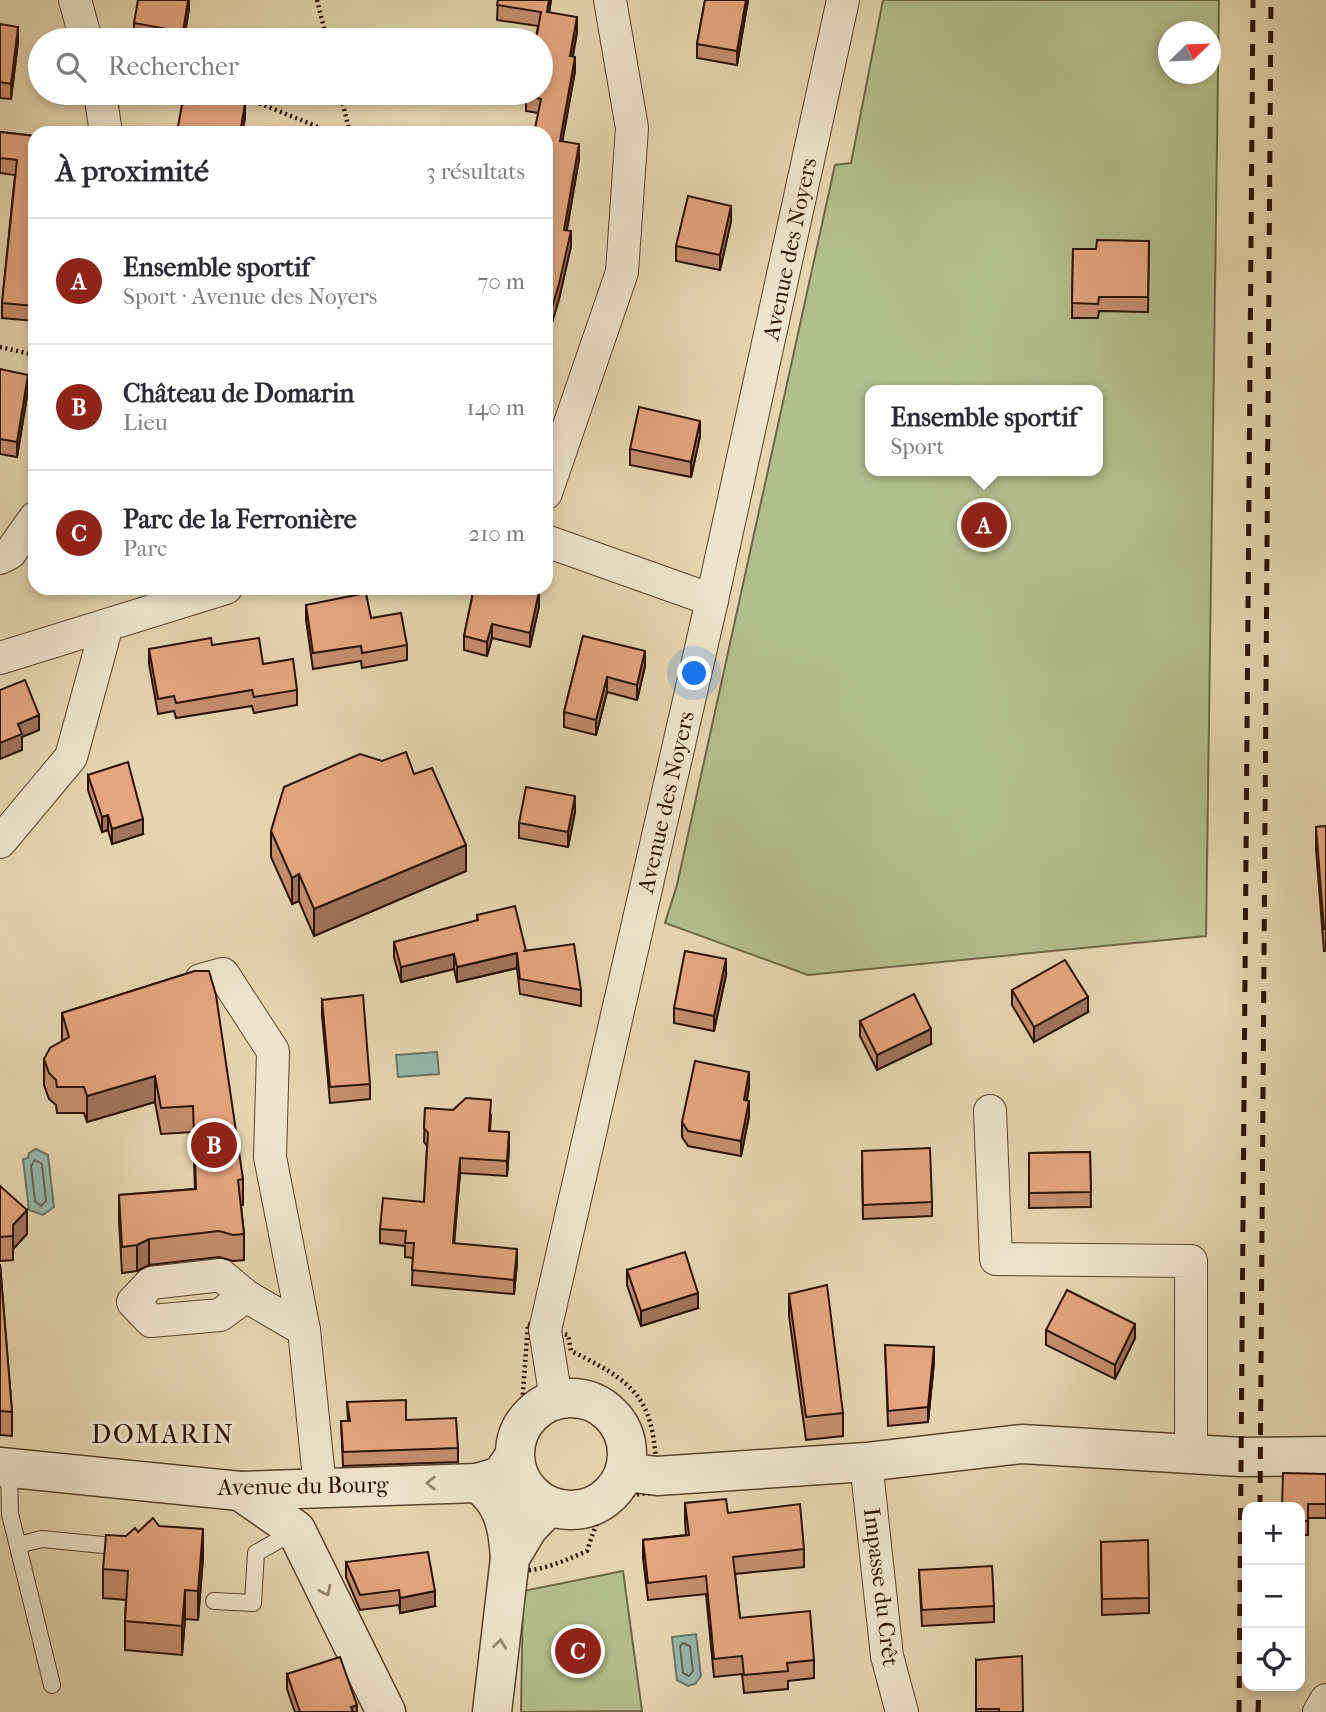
<!DOCTYPE html>
<html lang="fr">
<head>
<meta charset="utf-8">
<style>
  :root { --surface:#fff; --page:#f7f7f7; --text:#2b2b33; --muted:#7c7c81; --line:#e1e1e2; --accent:#8f2418 }
  body { margin:0; font-family:"IM FELL French Canon",serif; background:var(--page); color:var(--text) }
  .controls { position:absolute; right:21px; bottom:21px; display:grid; overflow:hidden; border-radius:14px; box-shadow:0 4px 10px #0003 }
  .controls button { width:63px; height:63px; display:grid; place-items:center; padding:0; border:0; border-bottom:2px solid var(--line); background:var(--surface); color:var(--text); font:35px sans-serif }
  .compass { position:absolute; left:1158px; top:21px; width:63px; height:63px; border-radius:50%; background:var(--surface); box-shadow:0 4px 10px #0003; rotate:67deg }
  .you { position:absolute; left:695px; top:674px; width:24px; height:24px; margin:-18px; border:5px solid #fff; border-radius:50%; background:#1a73e8; box-shadow:0 0 0 10px #1a73e833 }
  .badge { display:grid; place-items:center; width:46px; height:46px; border-radius:50%; background:var(--accent); color:#fff; font-size:23px; font-weight:700 }
  .pin { position:absolute; translate:-50% -50%; border:4px solid #fff; box-shadow:0 2px 7px #0006 }
  .popup { position:absolute; left:865px; top:385px; width:238px; height:91px; box-sizing:border-box; display:grid; place-content:center; border-radius:14px; background:var(--surface); filter:drop-shadow(0 2px 5px #0005); font-size:23px; white-space:nowrap; color:var(--muted) }
  .popup b { font-size:26px; color:var(--text) }
  .popup::after { content:''; position:absolute; left:50%; top:100%; margin-left:-14px; border:14px solid transparent; border-top-color:var(--surface) }
  .list { margin:0; padding:0; list-style:none }
  h2 { display:flex; justify-content:space-between; align-items:center; height:91px; margin:0; padding:0 28px; font-size:30px }
  h2 small { font-size:23px; font-weight:400; color:var(--muted) }
  .list li { display:grid; grid-template-columns:46px 1fr auto; gap:21px; align-items:center; box-sizing:border-box; height:126px; padding:0 28px; border-top:2px solid var(--line) }
  .list b { display:block; font-size:26px; white-space:nowrap }
  .list p { margin:0; font-size:23px; white-space:nowrap; color:var(--muted) }
  .list em { font-size:23px; font-style:normal; color:var(--muted) }
  .icon { flex:none; width:38px; height:38px; fill:none; stroke:currentColor; stroke-width:2; stroke-linecap:round; stroke-linejoin:round }
  .map { position:relative; flex:none; width:1326px; height:1712px; overflow:hidden }
  .search { position:absolute; background:var(--surface); box-shadow:0 4px 10px #0003; left:28px; top:28px; width:525px; height:77px; display:flex; align-items:center; gap:18px; box-sizing:border-box; padding:0 24px; border-radius:38px; color:var(--muted); font-size:26px }
  .panel { position:absolute; background:var(--surface); box-shadow:0 4px 10px #0003; left:28px; top:126px; width:525px; height:469px; border-radius:21px }
  .map>svg:first-child { display:block }
  .green { fill:#b2be8c; stroke:#6e6846; stroke-width:2; fill-rule:evenodd }
  .water { fill:#96b8ad; stroke:#6b7668; stroke-width:2 }
  .lines { fill:none; stroke-linecap:round; stroke-linejoin:round }
  .shore { stroke:#606556; stroke-width:2 }
  .service-casing { stroke:#5a432c; stroke-width:18 }
  .minor-casing { stroke:#5a432c; stroke-width:34 }
  .tertiary-casing { stroke:#5a432c; stroke-width:41 }
  .path { stroke:#2b1200; stroke-width:4.5; stroke-dasharray:2 3.5; stroke-linecap:butt }
  .service { stroke:#eee4cb; stroke-width:16 }
  .minor { stroke:#eee4cb; stroke-width:32 }
  .tertiary { stroke:#eee4cb; stroke-width:38 }
  .rail { stroke:#2b1200; stroke-width:5; stroke-dasharray:12 12; stroke-linecap:butt }
  .wall { fill:#c48e6e; stroke:#2b1200; stroke-width:2 }
  .shaded-wall { fill:#a0745a; stroke:#2b1200; stroke-width:2 }
  .building { fill:#e4a580; stroke:#2b1200; stroke-width:2 }
  .oneway { stroke:#968670 }
  .labels { text-anchor:middle; dominant-baseline:central; stroke-width:6; stroke-linejoin:round; paint-order:stroke }
  .street-label { font-size:23px; fill:#2b1200; stroke:#eee4cb }
  .quarter-label { font-size:26px; letter-spacing:2px; fill:#2b1200; stroke:#eee4cb }
</style>
</head>
<body>
<div class="map">
<svg width="1326" height="1712" viewBox="0 0 1326 1712">
  <rect width="100%" height="100%" fill="#e5d5af"/>
  <filter id="stains"><feTurbulence type="fractalNoise" baseFrequency=".00286" numOctaves="4"/><feColorMatrix values="0 0 0 0 .2 0 0 0 0 .09 0 0 0 0 .02 0 0 0 .5 -.17"/></filter>
  <radialGradient id="worn" r=".72"><stop offset=".6" stop-color="#630" stop-opacity="0"/><stop offset="1" stop-color="#630" stop-opacity=".3"/></radialGradient>
  <g class="green">
    <path d="M883,0h336l-13,936 -398,39 -143,-52 12,-38 158,-720 16,-2zM1168,32h42v42h-42zM870,390h228v81h-228z"/>
    <path d="M623,1571l19,140 -121,1 2,-121z"/>
  </g>
  <g class="water">
    <path d="M437,1052l2,22 -41,3 -2,-22z"/>
    <path d="M36,1149l12,6 6,52 -11,8 -14,-5 -6,-51 5,-1 1,-5z"/>
    <path d="M696,1634l5,42 -6,8 -7,2 -11,-6 -5,-43z"/>
  </g>
  <g class="lines">
    <g class="shore">
      <path d="M35,1160l7,4 4,37 -5,5 -6,-5 -4,-35z"/>
      <path d="M683,1643l7,3 3,25 -4,5 -6,-3 -3,-27z"/>
    </g>
    <g class="service-casing">
      <g id="service">
        <path d="M9,1469l1,45 42,171"/>
        <path d="M18,1545l24,-6 61,6"/>
        <path d="M214,1601l39,2 3,-50 39,-22"/>
      </g>
    </g>
    <g class="minor-casing">
      <g id="minor">
        <path d="M75,0l11,40"/>
        <path d="M100,93l6,40"/>
        <path d="M546,493l76,-221 10,-144 -22,-128"/>
        <path d="M546,541l166,59"/>
        <path d="M0,558l10,-5 25,-35"/>
        <path d="M0,658l226,-70"/>
        <path d="M0,842l71,-85 36,-132"/>
        <path d="M201,980l22,-6 50,77 -3,106 34,173"/>
        <path d="M990,1111l6,148 195,2v193"/>
        <path d="M246,1296l-25,-21 -70,8 -18,19 18,19 69,-6 26,-19 58,34 16,158"/>
        <path d="M556,1399l-11,-69 167,-730 131,-600"/>
        <path d="M866,1462l21,194 15,56"/>
        <path d="M1319,1712l7,-12"/>
      </g>
    </g>
    <g class="tertiary-casing">
      <g id="tertiary">
        <circle cx="571" cy="1454" r="56"/>
        <path d="M0,1467l240,24 237,-8 24,-7 12,-18"/>
        <path d="M625,1472l32,4 209,-14 156,-18 219,13 85,-1"/>
        <path d="M477,1483c27,18 31,45 33,75"/>
        <path d="M240,1491l56,39 90,182"/>
        <path d="M492,1712l18,-154 18,-30 20,-21"/>
      </g>
    </g>
    <g class="path">
      <path d="M317,0l10,40"/>
      <path d="M234,93l99,40"/>
      <path d="M340,93l10,40"/>
      <path d="M0,347l35,8"/>
      <path d="M528,1324l40,11 3,16c81,39 81,56 88,141 -53,5 -56,10 -72,59 -32,14 -58,26 -93,16l2,-55 -16,-14 -5,-27 18,-7 29,-59z"/>
    </g>
    <use href="#service" class="service"/>
    <use href="#minor" class="minor"/>
    <use href="#tertiary" class="tertiary"/>
    <g class="rail">
      <path d="M1260,1507l11,-1507"/>
      <path d="M1239,1712l14,-1712"/>
      <path d="M1258,1712l1,-26"/>
    </g>
  </g>
  <g class="wall">
    <path d="M189,0v8l-5,32h-38l-12,-2v-15z"/>
    <path d="M498,0h53l-2,13 28,19 -4,24 2,15 -13,70 17,18 -12,71 4,16 -12,53 -13,44v-210l-8,-20 -12,-2v-15l12,-70 -41,-6z"/>
    <path d="M705,0h43l-11,65 -40,-7v-14z"/>
    <path d="M0,24l18,18 -7,57 -11,-1z"/>
    <path d="M0,132l35,4v185l-33,-3v-15l13,-128 -15,-2z"/>
    <path d="M731,221l-11,49 -44,-9v-15z"/>
    <path d="M1149,241l-1,71 -49,-1 -1,7h-26l1,-69h23z"/>
    <path d="M0,369l28,21 -11,67 -17,-3z"/>
    <path d="M700,436l-9,41 -61,-12v-16z"/>
    <path d="M474,588l65,18 -9,41 -38,-9 -5,18 -23,-6v-14z"/>
    <path d="M306,605l65,13 36,27v15l-45,8 -1,-7 -48,8 -7,-49z"/>
    <path d="M583,636l62,30 -8,34 -30,-8 -11,43 -32,-8v-15z"/>
    <path d="M212,645l51,19 34,26v15l-43,8 -2,-7 -76,12 -2,-7 -16,3 -9,-50v-15z"/>
    <path d="M414,774l52,97 -152,65 -15,-35 -7,3 -21,-47v-26z"/>
    <path d="M88,775l55,59 -31,10 -4,-14 -6,2 -14,-42z"/>
    <path d="M575,812l-7,35 -49,-9v-15z"/>
    <path d="M1326,826v125h-2l-8,-102v-22z"/>
    <path d="M477,915l104,75v16l-61,-12 -3,-26 -60,14 -3,-13 -53,13 -7,-25v-15l83,-21z"/>
    <path d="M195,971l48,208v26h-2l3,29v26l-11,1 -14,-4 -70,8 -12,6 -15,2 -3,-52v-26l76,-6 -2,-57 -32,2 -6,-32 -68,20 -3,-9h-27l-1,-8 -7,-6 -5,-14v-26l18,-18v-28z"/>
    <path d="M726,975l-12,56 -40,-8v-15z"/>
    <path d="M1012,990l76,22 -54,30 -22,-37z"/>
    <path d="M322,1000l48,84v15l-40,4 -8,-88z"/>
    <path d="M860,1021l71,23 -54,26 -17,-34z"/>
    <path d="M749,1087l-2,13 2,16 -8,40 -53,-10 -6,-9v-15z"/>
    <path d="M425,1108l66,7 -1,16 19,16 -2,29 -47,-3 -6,70 63,20 -3,31 -102,-9 1,-27 -8,-1v-11l-25,-3v-14l44,-27 3,-56 -3,-4z"/>
    <path d="M1090,1152l1,55 -62,1v-55z"/>
    <path d="M862,1165l70,37v14l-69,3z"/>
    <path d="M0,1186l27,48 -14,15v11l-13,1z"/>
    <path d="M0,1264l12,148v24l-12,-1z"/>
    <path d="M627,1270l71,38 -57,18 -14,-41z"/>
    <path d="M789,1294l54,119v23l-37,4 -17,-124z"/>
    <path d="M1046,1330l89,8 -20,41 -69,-34z"/>
    <path d="M885,1345l49,17 -6,60 -40,4z"/>
    <path d="M347,1402l59,18 52,28v14l-115,4 -2,-45h7z"/>
    <path d="M1326,1474v44h-18v17h-8v-28z"/>
    <path d="M685,1503l43,10 76,36v18l-69,7 5,44 74,42v18l-26,3v8l-44,4 -2,-19 -28,3 -8,-83 -58,6 -5,-42v-18l43,-5 -1,-14z"/>
    <path d="M159,1526l44,32 -5,62 -13,-1 -3,36 -57,-5v-29l1,-21 -23,-2v-29l23,-33z"/>
    <path d="M1101,1542l48,56v15l-47,2z"/>
    <path d="M346,1562l89,44 -35,7 -1,-8 -39,5 -14,-33z"/>
    <path d="M919,1570l75,36v16l-72,4z"/>
    <path d="M976,1660l47,52h-47z"/>
    <path d="M287,1674l70,38h-62l-8,-23z"/>
  </g>
  <g class="shaded-wall">
    <path d="M188,0h1v8l-5,32h-1v-8z"/>
    <path d="M549,0h2l-4,27v-15z"/>
    <path d="M746,0h2l-11,65v-14z"/>
    <path d="M577,17v15l-7,38v-14z"/>
    <path d="M18,27v15l-7,57v-15z"/>
    <path d="M575,57v14l-15,84v-14z"/>
    <path d="M245,104v15l-3,14h-2z"/>
    <path d="M579,144v15l-15,85v-14z"/>
    <path d="M731,206v15l-11,49v-15z"/>
    <path d="M571,231v15l-12,53 -13,44v-15z"/>
    <path d="M28,375v15l-11,67v-15z"/>
    <path d="M700,421v15l-9,41v-15z"/>
    <path d="M539,592v14l-9,41v-14z"/>
    <path d="M492,624v14l-5,18v-14z"/>
    <path d="M645,651v15l-8,34v-15z"/>
    <path d="M607,677v15l-11,43v-15z"/>
    <path d="M39,715v15l-17,7v13l-22,9v-16l18,-19z"/>
    <path d="M575,796v16l-7,35v-15z"/>
    <path d="M108,815v15l-6,2v-15z"/>
    <path d="M143,819v15l-31,10v-15z"/>
    <path d="M466,845v26l-152,65v-27z"/>
    <path d="M299,874v27l-7,3v-26z"/>
    <path d="M517,953v15l-60,14v-15z"/>
    <path d="M454,954v15l-53,13v-15z"/>
    <path d="M726,959v16l-12,56v-15z"/>
    <path d="M1088,997v15l-54,30v-15z"/>
    <path d="M931,1029v15l-54,26v-15z"/>
    <path d="M749,1072v15l-5,28v-15z"/>
    <path d="M155,1076v26l-68,20v-26z"/>
    <path d="M749,1101v15l-8,40v-15z"/>
    <path d="M509,1132v15l-2,29v-15z"/>
    <path d="M460,1158v15l-7,84v-14z"/>
    <path d="M27,1210v24l-14,15v-24z"/>
    <path d="M149,1239v26l-12,6v-26z"/>
    <path d="M517,1249v14l-3,31v-14z"/>
    <path d="M698,1293v15l-57,18v-15z"/>
    <path d="M1135,1324v14l-20,41v-14z"/>
    <path d="M934,1347v15l-6,60v-15z"/>
    <path d="M203,1529v29l-5,62v-29z"/>
    <path d="M185,1590v29l-3,36v-29z"/>
    <path d="M435,1591v15l-35,7v-15z"/>
    <path d="M357,1705v7h-6v-5z"/>
  </g>
  <g class="building">
    <path d="M138,0h50l-5,32 -49,-9z"/>
    <path d="M498,0h51l-2,12 30,5 -7,39 5,1 -15,84 19,3 -15,86 7,1 -12,53 -13,44v-195h-12l7,-34 -15,-3v-3h15v-53h-5l5,-28 -44,-7z"/>
    <path d="M705,0h41l-9,51 -40,-7z"/>
    <path d="M0,24l18,3 -7,57 -11,-2z"/>
    <path d="M184,94l61,10 -5,29 -63,-1z"/>
    <path d="M0,132l35,4v170l-33,-3 15,-143 -17,-2z"/>
    <path d="M688,196l43,10 -11,49 -44,-9z"/>
    <path d="M1097,240l52,1 -1,56h-49l-1,7 -26,-1 1,-54h23z"/>
    <path d="M0,369l28,6 -11,67 -17,-3z"/>
    <path d="M639,407l61,14 -9,41 -61,-13z"/>
    <path d="M474,588h49l16,4 -9,41 -38,-9 -5,18 -23,-6z"/>
    <path d="M366,593l5,25 30,-5 6,32 -45,8 -1,-7 -48,7 -7,-48z"/>
    <path d="M583,636l62,15 -8,34 -30,-8 -11,43 -32,-8z"/>
    <path d="M211,638l1,7 47,-7 4,26 30,-5 4,31 -43,7 -2,-7 -76,13 -2,-7 -16,3 -9,-50z"/>
    <path d="M25,680l14,35 -21,9 4,10 -22,9v-53z"/>
    <path d="M406,752l8,22 18,-6 34,77 -152,64 -15,-35 -7,4 -21,-47 13,-44 76,-33 22,7z"/>
    <path d="M128,762l15,57 -31,10 -4,-14 -6,2 -14,-42z"/>
    <path d="M526,787l49,9 -7,36 -49,-9z"/>
    <path d="M1326,826v103h-2l-8,-102z"/>
    <path d="M515,906l11,45h-3l51,-7 7,46 -61,-11 -3,-26 -60,14 -3,-13 -53,13 -7,-25 84,-22 -1,-5z"/>
    <path d="M685,951l41,8 -12,57 -40,-8z"/>
    <path d="M1065,960l23,37 -54,30 -22,-37z"/>
    <path d="M195,971h14l7,24 27,184 -5,1 6,54 -11,1 -14,-4 -70,8 -12,6 -15,2 -3,-52 77,-6 -3,-83 -32,2 -6,-32 -68,20 -3,-9h-27l-1,-7 -7,-7 -5,-14 6,-11 19,-11 -7,-24z"/>
    <path d="M914,994l17,35 -54,26 -17,-34z"/>
    <path d="M363,995l7,89 -40,3 -8,-87z"/>
    <path d="M695,1061l54,11 -5,28 5,1 -8,40 -53,-10 -6,-9z"/>
    <path d="M466,1098l25,2 -2,31 20,1 -2,29 -47,-3 -7,85 64,6 -3,31 -102,-10 2,-27h-9l1,-12 -26,-2 3,-31 41,4 4,-69 -4,-5 1,-20 28,2z"/>
    <path d="M930,1148l2,54 -69,3 -1,-54z"/>
    <path d="M1090,1152l1,40 -62,1v-40z"/>
    <path d="M0,1186l27,24 -14,15v11l-13,1z"/>
    <path d="M685,1252l13,41 -57,18 -14,-41z"/>
    <path d="M0,1264l12,148 -12,-1z"/>
    <path d="M827,1285l16,128 -37,4 -17,-123z"/>
    <path d="M1067,1290l68,34 -20,41 -69,-35z"/>
    <path d="M885,1345l49,2 -6,60 -40,4z"/>
    <path d="M406,1400v20l50,-2 2,30 -115,4 -2,-31h9l-3,-19z"/>
    <path d="M1283,1473l43,1v30h-18v17h-8v-14h-18z"/>
    <path d="M726,1499l2,14 72,-9 4,45 -71,8 7,61 70,-7 4,49 -27,3 1,8 -44,4 -2,-19 -28,3 -8,-83 -58,7 -5,-43 46,-5 -4,-32z"/>
    <path d="M153,1518l6,8 44,3 -5,62 -13,-1 -3,36 -57,-5 3,-50 -25,-2 3,-34 20,1 9,-8 3,4z"/>
    <path d="M1148,1540l1,58 -47,1 -1,-57z"/>
    <path d="M428,1552l7,39 -35,7 -1,-8 -39,5 -14,-33z"/>
    <path d="M992,1566l2,40 -72,4 -3,-40z"/>
    <path d="M1022,1656l1,56h-24v-3h-23v-49z"/>
    <path d="M340,1657l17,48 -6,2 2,5h-53l-13,-38z"/>
  </g>
  <defs><path id="oneway-chevron" d="M-2-3.5L2.5 0L-2 3.5" fill="none" stroke-width="1.6" stroke-linecap="round" stroke-linejoin="round" transform="scale(1.75)"/></defs>
  <g class="oneway">
    <use href="#oneway-chevron" transform="translate(431 1483) rotate(180)"/>
    <use href="#oneway-chevron" transform="translate(326 1591) rotate(64)"/>
    <use href="#oneway-chevron" transform="translate(500 1644) rotate(-83)"/>
  </g>
  <g class="labels">
    <g class="street-label">
      <text transform="translate(790 249) rotate(-78)">Avenue des Noyers</text>
      <text transform="translate(666 802) rotate(-77)">Avenue des Noyers</text>
      <text transform="translate(303 1486) rotate(-1)">Avenue du Bourg</text>
      <text transform="translate(881 1587) rotate(83)">Impasse du Crêt</text>
    </g>
    <g class="quarter-label">
      <text x="163" y="1434">DOMARIN</text>
    </g>
  </g>
  <rect width="100%" height="100%" filter="url(#stains)"/>
  <rect width="100%" height="100%" fill="url(#worn)"/>
</svg>
<div class="controls">
<button>+</button>
<button>−</button>
<button><svg class="icon" aria-label="locate" viewBox="0 0 24 24"><circle cx="12" cy="12" r="6"/><path d="M12 2v4M12 18v4M2 12h4M18 12h4"/></svg></button>
</div>
<svg class="compass" viewBox="-18 -18 36 36"><path d="M0-13l5 13h-10z" fill="#e53935"/><path d="M0 13l5-13h-10z" fill="#7c7c81"/></svg>
<div class="you"></div>
<div class="pin badge" style="left:984px;top:525px">A</div>
<div class="popup"><b>Ensemble sportif</b>Sport</div>
<div class="pin badge" style="left:214px;top:1145px">B</div>
<div class="pin badge" style="left:578px;top:1651px">C</div>
<div class="search"><svg class="icon" aria-label="search" viewBox="0 0 24 24"><circle cx="10" cy="10" r="6"/><path d="M15 15l6 6"/></svg>Rechercher</div>
<section class="panel">
<h2>À proximité<small>3 résultats</small></h2>
<ul class="list">
<li><span class="badge">A</span><div><b>Ensemble sportif</b><p>Sport · Avenue des Noyers</p></div><em>70 m</em></li>
<li><span class="badge">B</span><div><b>Château de Domarin</b><p>Lieu</p></div><em>140 m</em></li>
<li><span class="badge">C</span><div><b>Parc de la Ferronière</b><p>Parc</p></div><em>210 m</em></li>
</ul>
</section>
</div>
</body>
</html>
